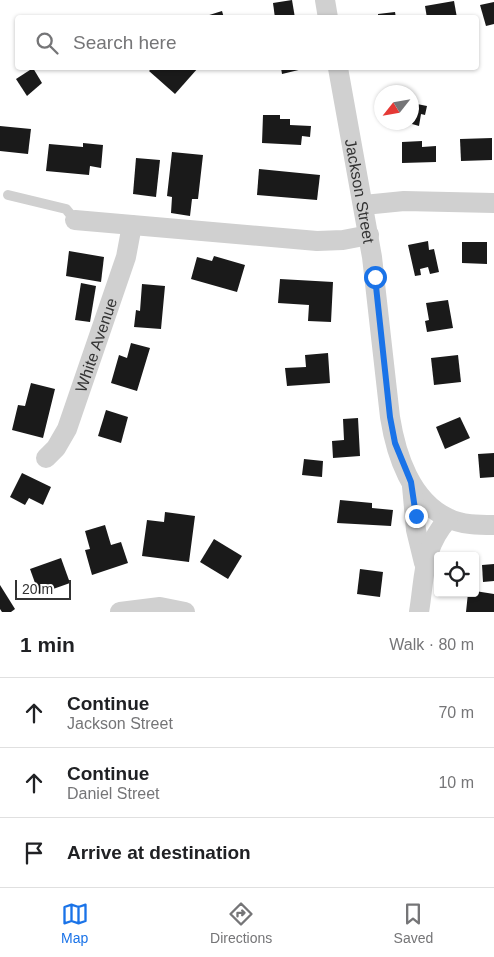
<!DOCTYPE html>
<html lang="en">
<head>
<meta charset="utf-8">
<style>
  :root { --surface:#fff; --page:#f2f2f2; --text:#202124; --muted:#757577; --line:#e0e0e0; --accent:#1a73e8 }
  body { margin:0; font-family:Helvetica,sans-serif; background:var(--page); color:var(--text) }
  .controls { position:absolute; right:15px; bottom:15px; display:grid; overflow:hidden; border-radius:5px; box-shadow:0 1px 4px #0004 }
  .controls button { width:45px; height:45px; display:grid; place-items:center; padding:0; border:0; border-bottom:1px solid var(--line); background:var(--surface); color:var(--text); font:25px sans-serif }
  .compass { position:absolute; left:374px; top:85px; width:45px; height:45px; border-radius:50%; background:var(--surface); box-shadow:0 1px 4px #0004; rotate:239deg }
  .scale { position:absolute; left:15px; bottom:12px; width:56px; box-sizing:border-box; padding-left:5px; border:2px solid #333; border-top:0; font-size:14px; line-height:18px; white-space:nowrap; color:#333; -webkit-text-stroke:4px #fff; paint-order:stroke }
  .stop { position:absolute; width:15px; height:15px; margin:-11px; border:4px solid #1a73e8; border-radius:50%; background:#fff }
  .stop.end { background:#1a73e8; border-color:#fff; box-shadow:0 1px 5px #0008 }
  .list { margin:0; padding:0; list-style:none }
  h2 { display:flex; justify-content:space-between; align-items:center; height:65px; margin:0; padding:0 20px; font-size:21px }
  h2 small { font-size:16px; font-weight:400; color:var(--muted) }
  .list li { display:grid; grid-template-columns:32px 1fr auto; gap:15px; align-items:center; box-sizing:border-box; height:70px; padding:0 20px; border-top:1px solid var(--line) }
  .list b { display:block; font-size:19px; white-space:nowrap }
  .list p { margin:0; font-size:16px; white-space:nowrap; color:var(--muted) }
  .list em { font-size:16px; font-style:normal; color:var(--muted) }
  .icon { flex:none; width:28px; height:28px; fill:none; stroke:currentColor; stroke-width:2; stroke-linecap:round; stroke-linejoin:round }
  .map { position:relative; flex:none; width:494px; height:612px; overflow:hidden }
  .search { position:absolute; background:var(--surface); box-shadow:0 1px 4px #0004; left:15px; right:15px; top:15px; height:55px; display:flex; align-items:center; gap:12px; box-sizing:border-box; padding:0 18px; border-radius:5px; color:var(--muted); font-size:19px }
  .sheet { height:275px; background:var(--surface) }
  nav { display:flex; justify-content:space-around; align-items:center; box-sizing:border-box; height:70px; border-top:1px solid var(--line); background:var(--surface); font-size:14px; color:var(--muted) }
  nav a { display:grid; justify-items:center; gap:2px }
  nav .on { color:var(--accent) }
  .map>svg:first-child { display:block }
  .building { fill:#1a1a1a }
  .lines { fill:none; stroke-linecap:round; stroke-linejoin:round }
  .service { stroke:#d0d0d0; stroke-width:10 }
  .minor { stroke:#d0d0d0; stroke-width:20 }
  .route { stroke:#1a73e8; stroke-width:6 }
  .labels { text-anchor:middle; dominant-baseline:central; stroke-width:5; stroke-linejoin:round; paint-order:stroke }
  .street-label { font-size:16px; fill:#333; stroke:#fff }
</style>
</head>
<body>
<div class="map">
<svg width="494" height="612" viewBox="0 0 494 612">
  <rect width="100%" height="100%" fill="#fff"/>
  <g class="building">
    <path d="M292,0l3,18h-20l-2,-15z"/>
    <path d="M454,1l3,17h-30l-2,-12z"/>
    <path d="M494,2v22l-8,2 -6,-21z"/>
    <path d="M222,11l2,7h-20l-1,-1z"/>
    <path d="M395,12l1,6h-18v-4z"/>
    <path d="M33,68l9,15 -15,13 -11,-17z"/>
    <path d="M152,68h46l-23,26 -26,-23z"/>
    <path d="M281,68h26l-25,6z"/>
    <path d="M412,103l15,3 -2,9 -4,-1 -2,12 -7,-2z"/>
    <path d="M263,115h17v4h10v6l21,1 -1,11 -8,-1 -1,9 -39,-2z"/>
    <path d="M0,126l31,3 -3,25 -28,-3z"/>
    <path d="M492,138v22l-31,1 -1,-22z"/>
    <path d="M422,141v6l14,-1v16l-34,1v-21z"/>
    <path d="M83,143l20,2 -2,23 -11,-2 -1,9 -43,-4 3,-27 34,3z"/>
    <path d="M172,152l31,3 -5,44h-6l-2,17 -19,-3 1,-16 -5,-1z"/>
    <path d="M136,158l24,2 -4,37 -23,-3z"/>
    <path d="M259,169l61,6 -3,25 -60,-5z"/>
    <path d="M428,241l1,9 5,-1 5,23 -9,2 -2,-7 -8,2 1,6 -6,1 -7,-31z"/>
    <path d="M462,242h25v22l-25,-1z"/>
    <path d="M69,251l35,6 -3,25 -35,-6z"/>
    <path d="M214,256l31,9 -8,27 -46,-13 6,-22 15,4z"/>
    <path d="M280,279l53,3 -2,40 -23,-1 1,-16 -31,-2z"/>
    <path d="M81,283l15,3 -6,36 -15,-2z"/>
    <path d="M142,284l23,2 -4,43 -27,-2 2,-17 4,1z"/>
    <path d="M448,300l5,28 -26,4 -2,-11 4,-1 -3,-17z"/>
    <path d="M131,343l19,5 -13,43 -26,-8 8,-28 8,3z"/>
    <path d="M328,353l2,30 -43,3 -2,-18 21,-1 -1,-12z"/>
    <path d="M458,355l3,27 -27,3 -3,-27z"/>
    <path d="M31,383l24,6 -12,49 -31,-8 6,-25 7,1z"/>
    <path d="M106,410l22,7 -7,26 -23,-7z"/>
    <path d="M460,417l10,21 -25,11 -9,-22z"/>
    <path d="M358,418l2,38 -27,2 -1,-17 12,-1 -1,-21z"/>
    <path d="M494,453v24l-14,1 -2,-24z"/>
    <path d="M304,459l19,2 -1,16 -20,-2z"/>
    <path d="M22,473l29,14 -8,18 -14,-7 -4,7 -15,-8z"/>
    <path d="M340,500l32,3v5l21,2 -2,16 -54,-3z"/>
    <path d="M165,512l30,4 -6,46 -47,-6 5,-36 17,2z"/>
    <path d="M105,525l6,20 10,-3 7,21 -36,12 -7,-25 5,-1 -5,-18z"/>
    <path d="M214,539l28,17 -14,23 -28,-17z"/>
    <path d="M61,558l9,25 -31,11 -9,-25z"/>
    <path d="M494,564v17l-11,1 -1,-17z"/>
    <path d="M360,569l23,3 -3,25 -23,-3z"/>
    <path d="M0,585l15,24 -4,3h-9l-2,-3z"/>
    <path d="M475,591l19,3v18h-28l2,-19h7z"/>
  </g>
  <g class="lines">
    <path class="service" d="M8,195l58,14 9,11"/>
    <g class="minor">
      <path d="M325,0l3,18"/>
      <path id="s1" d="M338,68l34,189 18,160c6,38 21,84 58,101 13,7 32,7 46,7"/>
      <path d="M364,205l40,-4 90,2"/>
      <path d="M75,220l242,21 26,-1 26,-5"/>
      <path id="s2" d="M46,458l10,-10 11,-19 59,-172 6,-32"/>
      <path d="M412,486l4,44 8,33"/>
      <path d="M120,612l40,-5 25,5"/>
      <path d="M419,612c6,-36 3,-64 29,-93"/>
    </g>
  </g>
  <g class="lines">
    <path class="route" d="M375,277l15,140 5,26 16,39 5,34"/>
  </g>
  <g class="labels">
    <g class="street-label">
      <text stroke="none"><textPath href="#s1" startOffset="125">Jackson Street</textPath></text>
      <text stroke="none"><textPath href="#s2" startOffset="125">White Avenue</textPath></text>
    </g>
  </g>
</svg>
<div class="controls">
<button><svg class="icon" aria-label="locate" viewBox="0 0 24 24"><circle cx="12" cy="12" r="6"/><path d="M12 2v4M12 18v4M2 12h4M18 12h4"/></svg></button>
</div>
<svg class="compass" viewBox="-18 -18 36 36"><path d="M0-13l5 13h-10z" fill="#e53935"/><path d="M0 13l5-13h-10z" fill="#757577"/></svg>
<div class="scale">20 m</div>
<div class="stop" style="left:375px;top:277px"></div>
<div class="stop end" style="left:416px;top:516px"></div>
<div class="search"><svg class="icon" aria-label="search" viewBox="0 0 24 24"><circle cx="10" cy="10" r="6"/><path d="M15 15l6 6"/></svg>Search here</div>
</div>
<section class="sheet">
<h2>1 min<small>Walk · 80 m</small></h2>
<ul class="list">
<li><svg class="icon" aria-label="ahead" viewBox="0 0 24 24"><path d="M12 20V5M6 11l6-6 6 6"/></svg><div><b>Continue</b><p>Jackson Street</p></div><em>70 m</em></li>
<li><svg class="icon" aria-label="ahead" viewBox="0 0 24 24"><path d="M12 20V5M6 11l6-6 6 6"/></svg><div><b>Continue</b><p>Daniel Street</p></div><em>10 m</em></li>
<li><svg class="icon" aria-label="arrive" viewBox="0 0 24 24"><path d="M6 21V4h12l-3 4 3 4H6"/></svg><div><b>Arrive at destination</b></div></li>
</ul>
</section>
<nav>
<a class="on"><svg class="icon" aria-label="map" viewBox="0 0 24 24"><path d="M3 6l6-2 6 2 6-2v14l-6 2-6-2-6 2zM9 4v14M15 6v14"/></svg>Map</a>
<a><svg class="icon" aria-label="directions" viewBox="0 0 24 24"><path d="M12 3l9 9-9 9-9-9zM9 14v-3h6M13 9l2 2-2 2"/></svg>Directions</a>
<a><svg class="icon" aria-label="saved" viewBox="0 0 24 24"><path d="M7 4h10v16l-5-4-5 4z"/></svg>Saved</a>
</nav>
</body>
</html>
